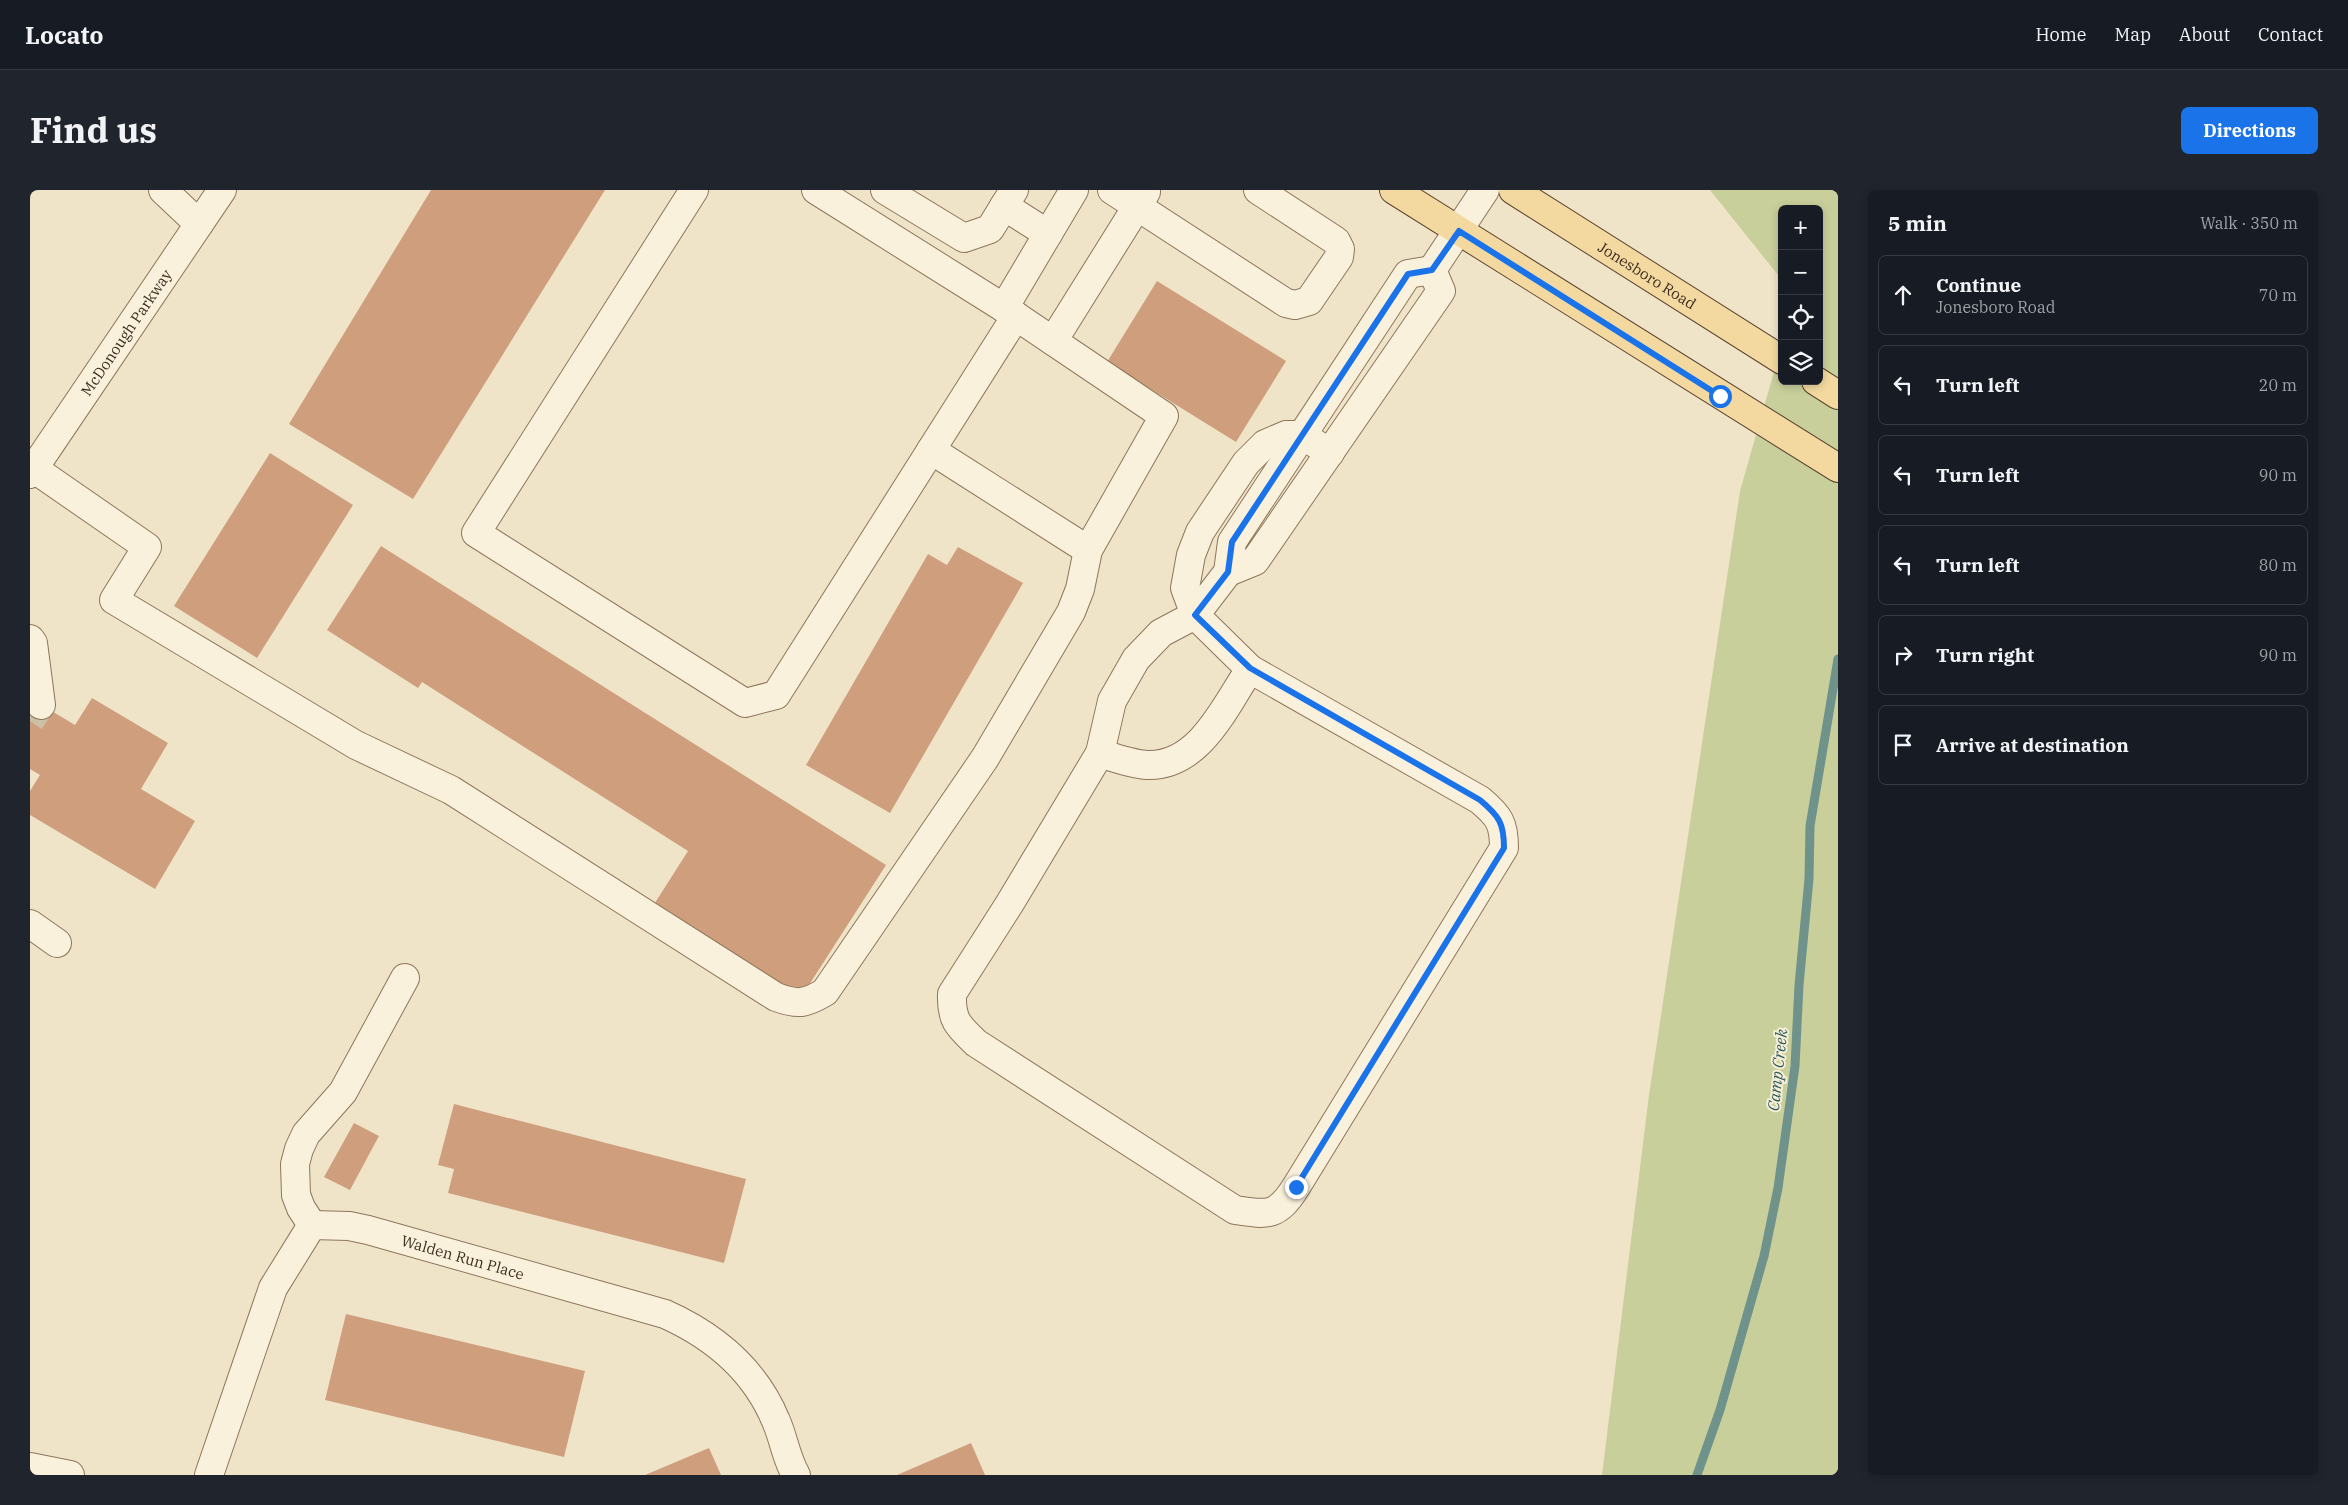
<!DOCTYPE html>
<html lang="en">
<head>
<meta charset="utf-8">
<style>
  :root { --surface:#171b24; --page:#20242c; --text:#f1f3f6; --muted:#9ea1a6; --line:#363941; --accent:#1a73e8 }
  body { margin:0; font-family:"IBM Plex Serif",serif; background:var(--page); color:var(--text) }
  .controls { position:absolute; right:15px; top:15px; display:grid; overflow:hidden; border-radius:8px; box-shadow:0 2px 8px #0003 }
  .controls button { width:45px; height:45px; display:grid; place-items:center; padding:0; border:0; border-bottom:1px solid var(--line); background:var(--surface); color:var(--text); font:25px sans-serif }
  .stop { position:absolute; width:15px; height:15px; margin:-11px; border:4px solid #1a73e8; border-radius:50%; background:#fff }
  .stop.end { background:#1a73e8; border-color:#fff; box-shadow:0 1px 5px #0008 }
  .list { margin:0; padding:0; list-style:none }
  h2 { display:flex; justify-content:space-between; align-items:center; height:65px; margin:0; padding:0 20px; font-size:21px }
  h2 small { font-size:16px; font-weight:400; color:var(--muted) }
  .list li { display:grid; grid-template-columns:32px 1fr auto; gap:15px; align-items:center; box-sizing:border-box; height:80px; margin:0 10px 10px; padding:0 10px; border:1px solid var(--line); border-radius:8px }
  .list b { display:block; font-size:19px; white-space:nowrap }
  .list p { margin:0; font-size:16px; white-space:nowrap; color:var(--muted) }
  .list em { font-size:16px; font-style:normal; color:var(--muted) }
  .icon { flex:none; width:28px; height:28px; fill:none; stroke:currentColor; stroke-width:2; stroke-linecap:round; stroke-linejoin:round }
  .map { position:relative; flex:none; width:1808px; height:1285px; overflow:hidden; border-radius:8px }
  header { display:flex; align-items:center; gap:30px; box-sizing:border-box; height:70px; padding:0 25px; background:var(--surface); border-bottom:1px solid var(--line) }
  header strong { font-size:24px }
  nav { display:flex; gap:28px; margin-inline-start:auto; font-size:18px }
  .intro { display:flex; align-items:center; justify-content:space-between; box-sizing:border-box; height:120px; padding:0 30px }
  h1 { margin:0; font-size:35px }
  .button { padding:12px 22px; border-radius:8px; background:var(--accent); color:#fff; font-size:18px; font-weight:700 }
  main { display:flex; gap:30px; padding:0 30px }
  aside { flex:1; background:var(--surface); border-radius:8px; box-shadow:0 2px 8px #0003 }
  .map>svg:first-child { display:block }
  .green { fill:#c9cf9b }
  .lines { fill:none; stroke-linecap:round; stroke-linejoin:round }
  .stream { stroke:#6f938a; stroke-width:9 }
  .building { fill:#cf9f7d }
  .minor-tunnel { stroke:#ccc0a6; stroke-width:28; stroke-dasharray:28 14; stroke-linecap:butt }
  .minor-casing { stroke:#8d765c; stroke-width:30 }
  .major-casing { stroke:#5b4430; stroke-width:30 }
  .minor { stroke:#faf1dc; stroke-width:28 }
  .major { stroke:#f3d9a0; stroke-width:28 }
  .route { stroke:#1a73e8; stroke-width:6 }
  .labels { text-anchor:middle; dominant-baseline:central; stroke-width:4; stroke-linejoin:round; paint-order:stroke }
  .street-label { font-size:15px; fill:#3d2e20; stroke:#f7eed8 }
  .water-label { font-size:16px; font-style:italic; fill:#2f5d5a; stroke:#f7eed8 }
</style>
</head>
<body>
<header>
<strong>Locato</strong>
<nav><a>Home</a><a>Map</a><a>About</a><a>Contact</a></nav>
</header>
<div class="intro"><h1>Find us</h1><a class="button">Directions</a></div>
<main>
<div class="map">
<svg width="1808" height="1285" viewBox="0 0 1808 1285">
  <rect width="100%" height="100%" fill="#f0e4c8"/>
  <path class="green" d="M1680,0h128v1285h-236l47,-380 91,-604 42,-147v37h37v-172h-37v71z"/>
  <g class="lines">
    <path class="stream" d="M1667,1285l23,-65 44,-154 14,-68 17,-122 4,-81 10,-106 1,-53 28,-167"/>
  </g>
  <g class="building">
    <path d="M401,0h174l-192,309 -124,-75z"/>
    <path d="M1127,91l129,80 -50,81 -129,-80z"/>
    <path d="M240,263l83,52 -96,153 -83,-52z"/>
    <path d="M351,356l505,319 -86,134 -147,-93 35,-55 -266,-169 -4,6 -91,-58z"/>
    <path d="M928,357l65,36 -133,230 -84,-48 122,-211 19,11z"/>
    <path d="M0,508l45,27 17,-27 76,45 -27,46 54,32 -40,68 -125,-74v-24l10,-16 -10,-6z"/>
    <path d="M424,914l292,75 -22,84 -276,-70 6,-24 -16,-4z"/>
    <path d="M324,933l25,13 -29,54 -26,-13z"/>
    <path d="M316,1124l239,57 -21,86 -239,-57z"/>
    <path d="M941,1253l14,32h-88z"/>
    <path d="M679,1258l12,27h-76z"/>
  </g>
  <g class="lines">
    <path class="minor-tunnel" d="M0,531l11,-16"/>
    <g class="minor-casing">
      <g id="minor">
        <path d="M133,0l36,34"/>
        <path d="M664,0l-218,343 269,170 31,-8 240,-379"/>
        <path d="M855,0l79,48 26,-9 24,-39"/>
        <path d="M1082,0l174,113 9,2 14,-4 30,-44 1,-8 -4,-8 -78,-51"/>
        <path d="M974,16l44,28"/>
        <path d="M1402,80l9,21 -186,270 -27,11 4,-30 176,-268z"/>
        <path d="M1402,80l53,-80"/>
        <path d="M974,118l70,-118"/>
        <path d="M1023,151l93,-149"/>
        <path d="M901,260l157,100"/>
        <path d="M0,276l117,81 -33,53 242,145 95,45 325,207c22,8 29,7 49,-5l160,-234 86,-146 9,-23 8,-39 76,-134 -160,-108 -188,-118"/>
        <path id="s1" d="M0,284l192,-284"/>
        <path d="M1198,382l-33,43 -34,18 -25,26 -24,42 -12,52 -90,150 -58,91c-1,26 6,32 24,49l259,167c33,5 42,7 61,-23l208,-339c0,-25 -5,-32 -24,-48l-230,-131 -55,-54 -10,-27 6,-33 9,-23 46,-69 19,-19 21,-9h16l28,18"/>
        <path d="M0,449l3,4 8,62"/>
        <path d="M1070,563c15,5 31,11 48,12 52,1 77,-59 102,-96"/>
        <path d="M0,734l27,19"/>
        <path id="s2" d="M282,1035l37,1 19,4 297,84c49,22 90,56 111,107 8,18 10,37 20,54"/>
        <path d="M282,1035l-11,-17 -5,-13 -1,-31 4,-15 7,-15 37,-42 62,-114"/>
        <path d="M0,1277l40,8"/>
        <path d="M179,1285l64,-187 39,-63"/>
      </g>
    </g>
    <g class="major-casing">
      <g id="major">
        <path d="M1364,0l444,278"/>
        <path id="s3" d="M1483,0l269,170"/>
        <path d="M1786,191l22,14"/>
      </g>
    </g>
    <use href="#minor" class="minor"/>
    <use href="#major" class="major"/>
  </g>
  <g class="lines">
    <path class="route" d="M1266,997l208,-339c0,-25 -5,-32 -24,-48l-230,-132 -55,-53 33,-43 4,-30 176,-268 24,-4 27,-39 261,165"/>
  </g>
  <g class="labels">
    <g class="street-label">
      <text stroke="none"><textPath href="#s3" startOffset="159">Jonesboro Road</textPath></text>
      <text stroke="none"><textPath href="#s1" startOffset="171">McDonough Parkway</textPath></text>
      <text stroke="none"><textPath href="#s2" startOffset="155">Walden Run Place</textPath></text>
    </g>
    <g class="water-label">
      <text transform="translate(1747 880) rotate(-84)">Camp Creek</text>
    </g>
  </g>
</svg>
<div class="controls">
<button>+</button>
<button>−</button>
<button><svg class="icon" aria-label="locate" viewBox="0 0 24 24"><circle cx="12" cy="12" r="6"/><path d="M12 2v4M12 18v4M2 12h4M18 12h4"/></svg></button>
<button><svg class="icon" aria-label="layers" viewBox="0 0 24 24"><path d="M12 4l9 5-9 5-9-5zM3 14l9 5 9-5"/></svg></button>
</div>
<div class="stop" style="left:1690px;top:206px"></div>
<div class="stop end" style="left:1266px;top:997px"></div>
</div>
<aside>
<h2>5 min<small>Walk · 350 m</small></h2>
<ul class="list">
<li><svg class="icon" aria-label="ahead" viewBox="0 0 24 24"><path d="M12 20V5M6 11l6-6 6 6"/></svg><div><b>Continue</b><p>Jonesboro Road</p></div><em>70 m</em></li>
<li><svg class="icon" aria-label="left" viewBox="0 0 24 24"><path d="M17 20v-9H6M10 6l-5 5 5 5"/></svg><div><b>Turn left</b></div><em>20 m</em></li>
<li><svg class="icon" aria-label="left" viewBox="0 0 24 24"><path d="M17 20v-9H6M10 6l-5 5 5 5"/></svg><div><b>Turn left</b></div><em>90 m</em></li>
<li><svg class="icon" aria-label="left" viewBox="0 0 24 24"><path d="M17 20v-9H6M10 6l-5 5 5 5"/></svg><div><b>Turn left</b></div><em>80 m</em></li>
<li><svg class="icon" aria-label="right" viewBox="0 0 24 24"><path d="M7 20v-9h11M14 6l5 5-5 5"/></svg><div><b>Turn right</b></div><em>90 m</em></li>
<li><svg class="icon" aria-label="arrive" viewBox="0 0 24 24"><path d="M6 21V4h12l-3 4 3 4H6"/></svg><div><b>Arrive at destination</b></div></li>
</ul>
</aside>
</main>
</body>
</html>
